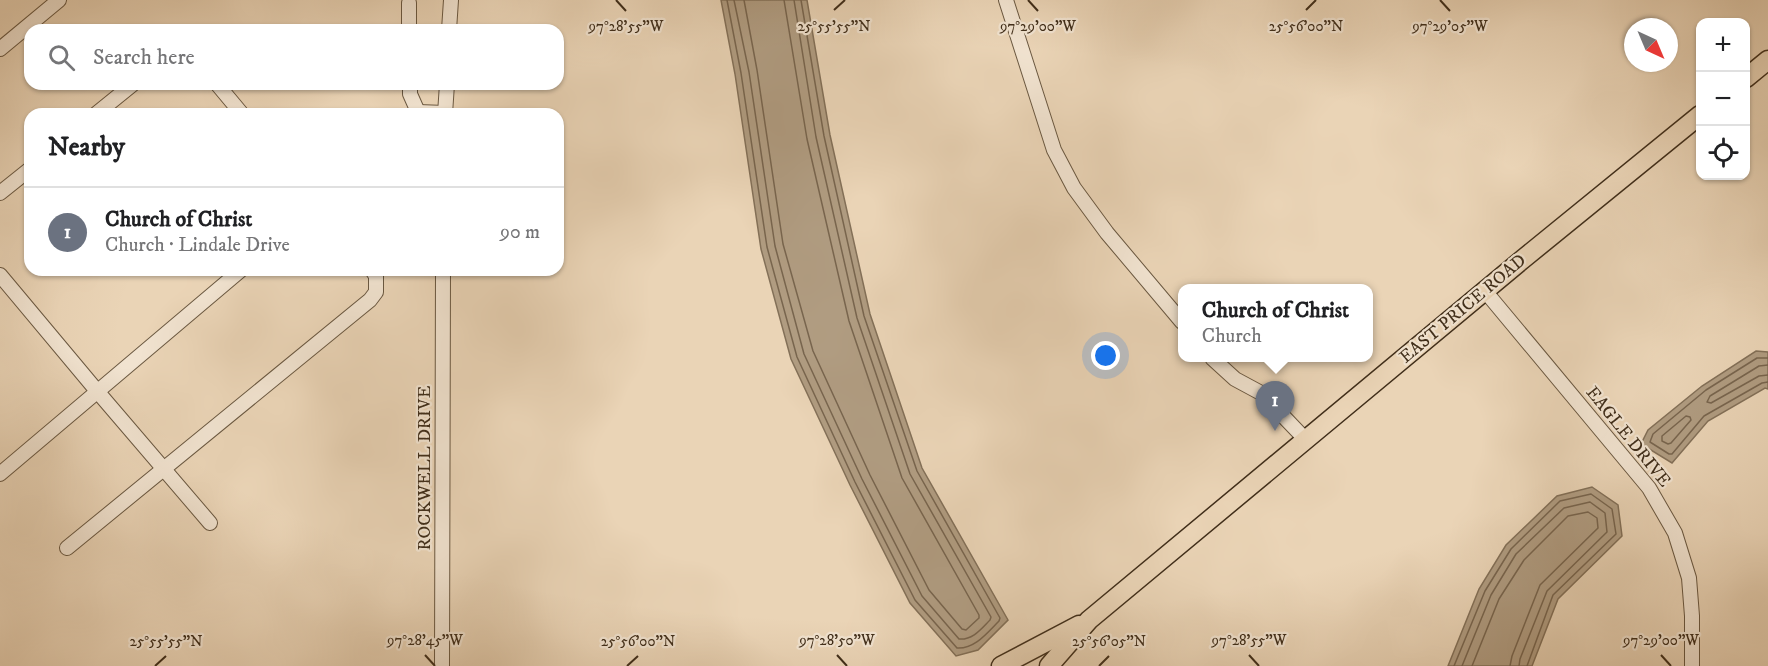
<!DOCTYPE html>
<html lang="en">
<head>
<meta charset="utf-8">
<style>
  :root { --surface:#fff; --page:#f6f6f6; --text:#202124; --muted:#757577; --line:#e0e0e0; --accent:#8f2418 }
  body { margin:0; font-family:"IM FELL DW Pica",serif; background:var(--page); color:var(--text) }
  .controls { position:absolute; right:18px; top:18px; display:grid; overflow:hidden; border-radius:12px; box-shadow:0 2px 4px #0004 }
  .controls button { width:54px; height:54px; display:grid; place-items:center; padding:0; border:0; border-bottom:2px solid var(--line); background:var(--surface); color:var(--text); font:30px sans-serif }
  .compass { position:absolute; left:1624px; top:18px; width:54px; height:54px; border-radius:50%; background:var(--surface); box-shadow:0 2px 4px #0004; rotate:136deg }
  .you { position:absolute; left:1106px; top:356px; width:21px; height:21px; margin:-15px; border:4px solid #fff; border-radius:50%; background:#1a73e8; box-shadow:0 0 0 9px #1a73e833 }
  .badge { display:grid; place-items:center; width:39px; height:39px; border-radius:50%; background:var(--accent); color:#fff; font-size:20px; font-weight:700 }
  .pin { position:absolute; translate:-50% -50px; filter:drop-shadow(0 2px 3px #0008) }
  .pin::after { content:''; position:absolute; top:32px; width:21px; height:18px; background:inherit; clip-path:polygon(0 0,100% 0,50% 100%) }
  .popup { position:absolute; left:1178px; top:284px; width:195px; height:78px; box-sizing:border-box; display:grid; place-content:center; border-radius:12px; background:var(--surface); filter:drop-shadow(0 2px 4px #0005); font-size:20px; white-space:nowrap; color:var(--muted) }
  .popup b { font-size:22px; color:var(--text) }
  .popup::after { content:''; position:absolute; left:50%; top:100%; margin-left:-12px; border:12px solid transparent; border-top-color:var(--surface) }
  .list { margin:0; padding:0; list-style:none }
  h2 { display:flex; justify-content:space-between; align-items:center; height:78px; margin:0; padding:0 24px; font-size:26px }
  h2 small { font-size:20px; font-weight:400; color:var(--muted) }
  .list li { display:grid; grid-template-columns:39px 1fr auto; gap:18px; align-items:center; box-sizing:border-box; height:90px; padding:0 24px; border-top:2px solid var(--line) }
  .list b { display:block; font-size:22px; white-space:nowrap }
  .list p { margin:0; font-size:20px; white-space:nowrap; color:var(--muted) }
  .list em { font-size:20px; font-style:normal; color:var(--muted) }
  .icon { flex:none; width:33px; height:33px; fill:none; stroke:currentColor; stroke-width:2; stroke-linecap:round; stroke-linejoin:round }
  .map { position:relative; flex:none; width:1768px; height:666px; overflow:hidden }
  .search { position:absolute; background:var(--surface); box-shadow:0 2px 4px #0004; left:24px; top:24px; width:540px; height:66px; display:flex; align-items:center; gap:15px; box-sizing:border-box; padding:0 21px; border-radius:18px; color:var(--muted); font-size:22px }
  .panel { position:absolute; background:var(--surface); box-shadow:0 2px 4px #0004; left:24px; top:108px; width:540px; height:168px; border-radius:18px }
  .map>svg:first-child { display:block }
  .water { fill:#b09c81; stroke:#837058; stroke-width:1.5 }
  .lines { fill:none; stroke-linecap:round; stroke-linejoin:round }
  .shore { stroke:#78654e; stroke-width:1.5 }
  .minor-casing { stroke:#6a5841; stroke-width:16 }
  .major-casing { stroke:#402e1a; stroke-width:21 }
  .minor { stroke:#f1e3d0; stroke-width:14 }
  .major { stroke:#ead4b6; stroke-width:18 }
  .ticks { fill:none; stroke:#402e1a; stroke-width:2 }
  .labels { text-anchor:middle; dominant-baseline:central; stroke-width:4.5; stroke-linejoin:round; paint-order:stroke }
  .street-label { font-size:18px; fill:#402e1a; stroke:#f1e3d0 }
  .ticks-label { font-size:15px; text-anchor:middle; fill:#402e1a; stroke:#f1e3d0; stroke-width:4.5; stroke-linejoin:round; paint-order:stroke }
</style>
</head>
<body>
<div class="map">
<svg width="1768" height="666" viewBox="0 0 1768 666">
  <rect width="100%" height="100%" fill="#ead4b6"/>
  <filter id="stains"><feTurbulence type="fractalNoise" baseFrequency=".00333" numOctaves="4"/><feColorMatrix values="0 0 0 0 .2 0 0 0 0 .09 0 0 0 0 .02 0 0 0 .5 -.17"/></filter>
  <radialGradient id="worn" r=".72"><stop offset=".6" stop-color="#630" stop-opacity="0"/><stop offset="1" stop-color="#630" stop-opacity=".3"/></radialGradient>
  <g class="water">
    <path d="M721,0h86l23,135 40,179 52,154 86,152 -30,30 -22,6 -46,-53 -60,-118 -59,-126 -30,-110 -26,-175z"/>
    <path d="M1756,351l12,1v37l-3,-1 -57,33 -36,42 -31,-19 7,-14 54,-44z"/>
    <path d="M1592,487l26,18 4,31 -64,63 -26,67h-84l31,-77 27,-44 51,-49z"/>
  </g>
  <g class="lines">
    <g class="shore">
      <path d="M727,0l14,73 26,174 30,110 58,125 60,118 42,48c18,1 30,-15 42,-27l1,-3 -83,-147 -53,-155 -40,-180 -23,-136"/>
      <path d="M734,0l15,72 26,174 29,108 58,125 60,117 37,43c14,1 22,-10 31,-19l1,-3 -81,-143 -53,-156 -41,-181 -22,-137"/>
      <path d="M744,0l13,70 26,174 30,107 57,124 59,115 33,39 4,1 13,-12v-3l-77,-137 -53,-157 -42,-182 -23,-139"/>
      <path d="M1768,358h-11l-51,32 -53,44 -3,8 19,12h3l32,-38 58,-33 6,-1"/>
      <path d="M1768,365l-9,1 -49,30 -3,6 4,1 48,-27 9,-1"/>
      <path d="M1686,416l4,1 1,3 -20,23 -3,1 -6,-3v-5z"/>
      <path d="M1454,666l31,-75 26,-42 49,-48 31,-7 21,15 4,25 -63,61 -26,71"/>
      <path d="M1462,666l29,-71 25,-41 48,-46 26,-6 15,11 2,19 -60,59 -27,68 -1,7"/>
      <path d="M1472,666l27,-67 25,-39 44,-44 20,-4 9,6 1,10 -58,57 -28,71 -2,10"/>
    </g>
    <g class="minor-casing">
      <g id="minor">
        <path d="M1006,0l48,150 20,38 33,45 75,89"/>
        <path d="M409,3v27"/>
        <path d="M449,30l2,-30"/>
        <path d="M0,49l59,-49"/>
        <path d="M217,84l25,30"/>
        <path d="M410,84v10l8,18"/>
        <path d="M96,114l37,-30"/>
        <path d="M415,114l3,-2 27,1"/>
        <path d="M445,114l2,-30"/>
        <path d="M0,193l30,-24"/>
        <path d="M0,275l97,116 113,132"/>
        <path d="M1485,291l164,197 26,45 14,45 3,38v50"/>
        <path d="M1212,358l23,21 26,14 45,47"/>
        <path d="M0,474l241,-204"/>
        <path d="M67,548l303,-248 6,-8v-16l-4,-6"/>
        <path d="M442,666l1,-396"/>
      </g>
    </g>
    <g class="major-casing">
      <g id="major">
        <path d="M1746,78l22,-18"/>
        <path d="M1001,666l78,-41"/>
        <path d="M1049,666l40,-46 434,-361 177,-144"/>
      </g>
    </g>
    <use href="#minor" class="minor"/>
    <use href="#major" class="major"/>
  </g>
  <path class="ticks" d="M616,0l10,11M1028,0l10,11M1440,0l10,11M834,10l11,-10M1306,10l10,-10M425,655l10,11M837,655l10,11M1249,655l10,11M1661,655l10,11M155,666l11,-10M627,666l11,-10M1099,666l10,-10"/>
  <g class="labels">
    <g class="street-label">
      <text transform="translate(1463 309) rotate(-40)">EAST PRICE ROAD</text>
      <text transform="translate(1628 437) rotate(51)">EAGLE DRIVE</text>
      <text transform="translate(425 468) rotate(-90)">ROCKWELL DRIVE</text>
    </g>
  </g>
  <g class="ticks-label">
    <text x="834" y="31">25°55'55"N</text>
    <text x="1306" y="31">25°56'00"N</text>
    <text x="626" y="31">97°28'55"W</text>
    <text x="1038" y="31">97°29'00"W</text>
    <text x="1450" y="31">97°29'05"W</text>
    <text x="425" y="645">97°28'45"W</text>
    <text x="837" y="645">97°28'50"W</text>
    <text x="1249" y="645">97°28'55"W</text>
    <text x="1661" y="645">97°29'00"W</text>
    <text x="166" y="646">25°55'55"N</text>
    <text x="638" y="646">25°56'00"N</text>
    <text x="1109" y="646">25°56'05"N</text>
  </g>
  <rect width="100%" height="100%" filter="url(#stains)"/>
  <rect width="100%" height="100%" fill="url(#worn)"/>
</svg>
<div class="controls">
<button>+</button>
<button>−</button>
<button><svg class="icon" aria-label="locate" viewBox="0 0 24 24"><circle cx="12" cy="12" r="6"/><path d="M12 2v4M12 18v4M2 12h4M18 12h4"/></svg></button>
</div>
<svg class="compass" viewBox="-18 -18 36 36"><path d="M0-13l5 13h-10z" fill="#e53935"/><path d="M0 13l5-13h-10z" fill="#757577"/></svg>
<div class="you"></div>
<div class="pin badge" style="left:1275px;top:431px;background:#6b7280">1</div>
<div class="popup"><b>Church of Christ</b>Church</div>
<div class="search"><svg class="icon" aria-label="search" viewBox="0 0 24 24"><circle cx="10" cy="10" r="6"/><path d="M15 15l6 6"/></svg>Search here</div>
<section class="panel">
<h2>Nearby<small></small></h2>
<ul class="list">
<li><span class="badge" style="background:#6b7280">1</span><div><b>Church of Christ</b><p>Church · Lindale Drive</p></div><em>90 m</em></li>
</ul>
</section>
</div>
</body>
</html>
